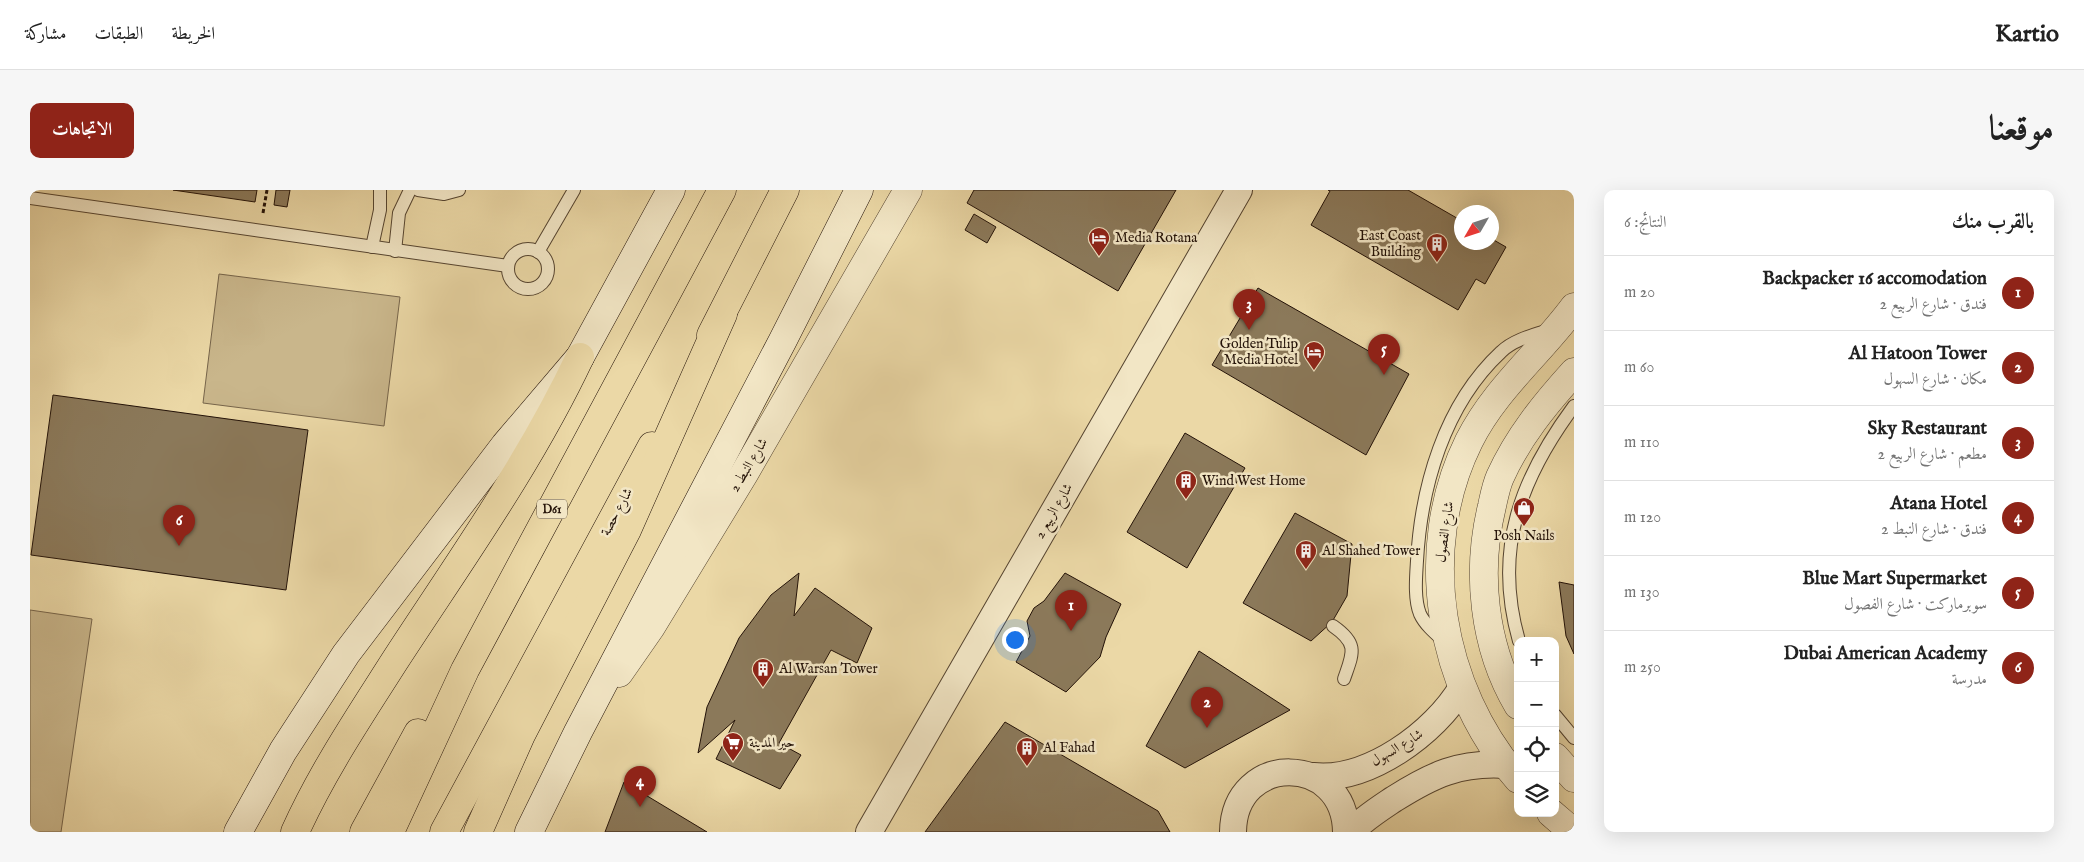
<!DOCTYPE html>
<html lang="ar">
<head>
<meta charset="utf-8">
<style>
  :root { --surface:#fff; --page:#f6f6f6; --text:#222; --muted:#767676; --line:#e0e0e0; --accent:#8f2418 }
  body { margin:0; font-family:"IM FELL English",Amiri,serif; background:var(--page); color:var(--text); direction:rtl }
  .controls { position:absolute; right:15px; bottom:15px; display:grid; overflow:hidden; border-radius:10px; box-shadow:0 5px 20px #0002 }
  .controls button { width:45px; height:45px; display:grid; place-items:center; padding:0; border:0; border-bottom:1px solid var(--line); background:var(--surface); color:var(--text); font:25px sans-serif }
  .compass { position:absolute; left:1424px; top:15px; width:45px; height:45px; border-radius:50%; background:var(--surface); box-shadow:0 5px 20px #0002; rotate:231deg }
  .you { position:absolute; left:984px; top:449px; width:18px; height:18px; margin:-12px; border:4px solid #fff; border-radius:50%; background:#1a73e8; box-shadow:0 0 0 8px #1a73e833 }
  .badge { display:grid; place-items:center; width:32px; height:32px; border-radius:50%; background:var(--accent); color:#fff; font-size:16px; font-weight:700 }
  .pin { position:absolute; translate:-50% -41px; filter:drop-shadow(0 1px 2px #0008) }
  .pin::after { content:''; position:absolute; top:26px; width:18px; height:15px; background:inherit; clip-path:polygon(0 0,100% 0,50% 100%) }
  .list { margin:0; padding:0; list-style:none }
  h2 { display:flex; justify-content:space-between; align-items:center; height:65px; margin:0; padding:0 20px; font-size:21px }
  h2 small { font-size:16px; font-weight:400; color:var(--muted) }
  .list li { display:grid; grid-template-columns:32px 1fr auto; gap:15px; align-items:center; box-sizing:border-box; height:75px; padding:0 20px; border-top:1px solid var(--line) }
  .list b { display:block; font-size:19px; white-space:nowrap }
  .list p { margin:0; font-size:16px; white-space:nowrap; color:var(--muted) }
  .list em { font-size:16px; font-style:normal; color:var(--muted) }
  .icon { flex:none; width:28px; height:28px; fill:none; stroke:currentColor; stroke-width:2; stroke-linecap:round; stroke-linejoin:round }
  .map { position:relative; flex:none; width:1544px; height:642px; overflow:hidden; direction:ltr; border-radius:10px }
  header { display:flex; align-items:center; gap:30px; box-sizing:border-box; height:70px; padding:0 25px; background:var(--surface); border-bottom:1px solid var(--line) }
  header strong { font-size:24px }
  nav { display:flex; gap:28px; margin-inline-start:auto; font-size:18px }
  .intro { display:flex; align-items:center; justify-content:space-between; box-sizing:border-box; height:120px; padding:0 30px }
  h1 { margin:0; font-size:35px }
  .button { padding:12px 22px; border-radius:10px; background:var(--accent); color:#fff; font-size:18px; font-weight:700 }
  main { display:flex; gap:30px; padding:0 30px }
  aside { flex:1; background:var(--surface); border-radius:10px; box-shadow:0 5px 20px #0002 }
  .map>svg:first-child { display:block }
  .green { fill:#c9b68b; stroke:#76644a }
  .building { fill:#8b795a; stroke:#231208 }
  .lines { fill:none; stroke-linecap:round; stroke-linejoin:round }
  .service-casing { stroke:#554430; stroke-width:14 }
  .minor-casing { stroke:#554430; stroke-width:28 }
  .tertiary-casing { stroke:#554430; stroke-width:29 }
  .secondary-casing { stroke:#231208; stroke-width:29 }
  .primary-casing { stroke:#231208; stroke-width:29 }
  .motorway-casing { stroke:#231208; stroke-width:29 }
  .path { stroke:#231208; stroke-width:3; stroke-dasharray:4 2.5; stroke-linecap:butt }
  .service { stroke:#f2e6c5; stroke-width:12 }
  .minor { stroke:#f2e6c5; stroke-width:26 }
  .tertiary { stroke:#f2e6c5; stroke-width:28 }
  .secondary { stroke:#f2e6c5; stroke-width:28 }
  .primary { stroke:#ebd8a6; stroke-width:28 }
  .motorway { stroke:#ebd8a6; stroke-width:28 }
  .labels { text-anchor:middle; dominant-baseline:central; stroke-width:5; stroke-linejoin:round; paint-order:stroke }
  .shield { fill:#f2e6c5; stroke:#615241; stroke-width:1 }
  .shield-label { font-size:12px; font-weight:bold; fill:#231208 }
  .poi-label { font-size:14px; fill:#231208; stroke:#f2e6c5; text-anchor:start }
  .street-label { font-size:14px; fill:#231208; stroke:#f2e6c5 }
</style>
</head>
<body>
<header>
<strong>Kartio</strong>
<nav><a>الخريطة</a><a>الطبقات</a><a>مشاركة</a></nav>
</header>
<div class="intro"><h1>موقعنا</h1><a class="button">الاتجاهات</a></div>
<main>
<aside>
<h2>بالقرب منك<small>النتائج: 6</small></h2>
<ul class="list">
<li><span class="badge">1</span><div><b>Backpacker 16 accomodation</b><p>فندق · شارع الربيع 2</p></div><em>20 m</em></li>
<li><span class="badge">2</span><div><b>Al Hatoon Tower</b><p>مكان · شارع السهول</p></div><em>60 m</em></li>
<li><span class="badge">3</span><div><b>Sky Restaurant</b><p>مطعم · شارع الربيع 2</p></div><em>110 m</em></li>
<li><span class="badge">4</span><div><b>Atana Hotel</b><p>فندق · شارع النبط 2</p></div><em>120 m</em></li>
<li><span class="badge">5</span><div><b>Blue Mart Supermarket</b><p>سوبرماركت · شارع الفصول</p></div><em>130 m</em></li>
<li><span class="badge">6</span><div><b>Dubai American Academy</b><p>مدرسة</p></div><em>250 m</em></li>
</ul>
</aside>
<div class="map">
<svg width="1544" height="642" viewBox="0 0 1544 642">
  <rect width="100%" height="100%" fill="#ebd8a6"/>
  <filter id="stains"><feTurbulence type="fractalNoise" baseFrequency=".004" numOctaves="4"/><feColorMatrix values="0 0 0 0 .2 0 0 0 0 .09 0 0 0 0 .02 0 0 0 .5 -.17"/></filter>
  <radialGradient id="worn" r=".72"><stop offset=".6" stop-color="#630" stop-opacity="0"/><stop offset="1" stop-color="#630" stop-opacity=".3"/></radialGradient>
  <g class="green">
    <path d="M189,84l181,23 -16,129 -181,-23z"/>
    <path d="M0,420l62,9 -31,213h-31z"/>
  </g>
  <g class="building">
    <path d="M143,0h84l-2,12z"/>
    <path d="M246,0h14l-3,17 -13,-2z"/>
    <path d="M944,0h202l-58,101 -151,-88z"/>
    <path d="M1298,0h80l54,31v21h30v-3l14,8 -21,37 -9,-5 -18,31 -147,-85 19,-34z"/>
    <path d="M944,24l22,13 -9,16 -22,-13z"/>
    <path d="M1228,98l151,86 -43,81 -154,-90z"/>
    <path d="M23,205l255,35 -22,160 -255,-35z"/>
    <path d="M1155,243l60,35 -58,100 -60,-36z"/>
    <path d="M1265,323l57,31 -5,52 -15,26 -21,19 -68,-38z"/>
    <path d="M769,383l-5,43 21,-28 57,40 -15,35 -26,-13 -52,93 22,12 -21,34 -64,-30 19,-39 -37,33 9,-46 32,-69 32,-43z"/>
    <path d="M1035,383l56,31 -15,33 -6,20 -34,35 -50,-30 14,-26 -3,-15 7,-13 10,-7z"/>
    <path d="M1529,392l15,3v69l-8,-18z"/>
    <path d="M1169,461l91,59 -105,58 -39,-22z"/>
    <path d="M975,532l153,89 12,21h-245z"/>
    <path d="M594,592l83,50h-102z"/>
  </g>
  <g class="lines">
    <g class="service-casing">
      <g id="service">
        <path d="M388,0l26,4 15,-4"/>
        <path d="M0,8l478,68"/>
        <path d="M342,57l8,-37v-20"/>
        <circle cx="498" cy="79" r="20"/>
        <path d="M365,61l4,-38 11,-23"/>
        <path d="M508,62l36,-62"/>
        <path d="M1303,436c26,18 20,27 11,53"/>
        <path d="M1489,451c-26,-91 1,-162 55,-235"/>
        <path d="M1415,452c-9,-8 -20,-17 -25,-28 -6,-15 -4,-37 -3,-53 4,-74 27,-156 84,-209 12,-12 32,-17 48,-22"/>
        <path d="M1525,525l19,23"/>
      </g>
    </g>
    <g class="minor-casing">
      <g id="minor">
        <path d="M1283,586c55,6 122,-43 149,-89"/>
        <path d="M839,642l370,-642"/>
        <path d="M1203,642c1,-80 112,-79 113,0"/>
        <path d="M1321,642c12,-13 28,-23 43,-33 38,-24 65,-37 112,-34"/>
      </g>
    </g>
    <g class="tertiary-casing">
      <g id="tertiary">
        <path d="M589,483l32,-46 93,-153 164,-284"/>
        <path d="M1488,515c-35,-59 -42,-134 -26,-199 2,-9 4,-20 8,-29 18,-40 45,-73 74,-105"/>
        <path d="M1525,567l19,21"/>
        <path d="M1488,589c-79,-90 -103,-229 -49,-338 26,-52 71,-88 105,-134"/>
        <path d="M1521,623l22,19"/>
      </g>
    </g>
    <g class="secondary-casing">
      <g id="secondary">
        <path d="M208,642l45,-81 63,-97 159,-209 75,-88 91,-167"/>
        <path d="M499,642l49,-100 205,-392 76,-150"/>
      </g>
    </g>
    <g class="primary-casing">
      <g id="primary">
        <path d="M681,145l74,-145"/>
        <path d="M334,642l54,-99"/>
        <path d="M360,642l75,-162 257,-480"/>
        <path d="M414,642l208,-386"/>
      </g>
    </g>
    <g class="motorway-casing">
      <g id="motorway">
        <path d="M265,642c27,-60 64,-115 99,-170 65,-100 135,-197 186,-305"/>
        <path d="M448,642l43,-97 106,-205 96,-216"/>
      </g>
    </g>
    <path class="path" d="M233,23l4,-23"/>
    <use href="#service" class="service"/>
    <use href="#minor" class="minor"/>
    <use href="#tertiary" class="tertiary"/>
    <use href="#secondary" class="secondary"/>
    <use href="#primary" class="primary"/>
    <use href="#motorway" class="motorway"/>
  </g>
  <defs>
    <g id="hotel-pin" transform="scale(1.125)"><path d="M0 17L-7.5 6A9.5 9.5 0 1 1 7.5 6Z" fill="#8f2418" stroke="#f2e6c5"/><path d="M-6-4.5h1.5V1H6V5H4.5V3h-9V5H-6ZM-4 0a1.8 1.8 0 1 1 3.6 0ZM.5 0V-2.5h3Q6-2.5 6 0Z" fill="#fff"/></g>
    <g id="building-pin" transform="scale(1.125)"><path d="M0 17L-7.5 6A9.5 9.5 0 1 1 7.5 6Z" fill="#8f2418" stroke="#f2e6c5"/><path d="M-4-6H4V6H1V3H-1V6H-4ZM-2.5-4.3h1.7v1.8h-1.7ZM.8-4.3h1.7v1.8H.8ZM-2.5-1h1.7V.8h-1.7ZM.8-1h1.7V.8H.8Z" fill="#fff"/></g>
    <g id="shop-pin" transform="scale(1.125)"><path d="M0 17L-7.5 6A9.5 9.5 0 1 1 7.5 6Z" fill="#8f2418" stroke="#f2e6c5"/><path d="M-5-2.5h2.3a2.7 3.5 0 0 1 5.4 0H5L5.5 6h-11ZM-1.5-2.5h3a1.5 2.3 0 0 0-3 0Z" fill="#fff"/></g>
    <g id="supermarket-pin" transform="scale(1.125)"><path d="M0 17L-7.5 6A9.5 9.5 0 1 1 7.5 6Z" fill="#8f2418" stroke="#f2e6c5"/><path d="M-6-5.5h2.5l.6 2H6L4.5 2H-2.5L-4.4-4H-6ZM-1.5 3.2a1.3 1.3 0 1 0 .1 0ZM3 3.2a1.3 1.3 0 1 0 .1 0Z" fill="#fff"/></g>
  </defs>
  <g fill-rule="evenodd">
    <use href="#hotel-pin" x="1069" y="48"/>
    <use href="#building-pin" x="1407" y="54"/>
    <use href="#hotel-pin" x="1284" y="162"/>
    <use href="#building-pin" x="1156" y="291"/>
    <use href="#shop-pin" x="1494" y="318"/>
    <use href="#building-pin" x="1276" y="361"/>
    <use href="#building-pin" x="733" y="479"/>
    <use href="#supermarket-pin" x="703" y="553"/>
    <use href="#building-pin" x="997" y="558"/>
  </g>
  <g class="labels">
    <rect class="shield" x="507" y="309.5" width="30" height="19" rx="4"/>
    <g class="shield-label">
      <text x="522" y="319">D61</text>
    </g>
    <g class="poi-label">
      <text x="1391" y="46" text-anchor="end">East Coast<tspan x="1391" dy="16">Building</tspan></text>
      <text x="1085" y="48">Media Rotana</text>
      <text x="1268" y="154" text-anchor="end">Golden Tulip<tspan x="1268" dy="16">Media Hotel</tspan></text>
      <text x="1172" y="291">Wind West Home</text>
      <text x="1494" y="346" text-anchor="middle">Posh Nails</text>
      <text x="1292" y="361">Al Shahed Tower</text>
      <text x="749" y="479">Al Warsan Tower</text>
      <text x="719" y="553">حير المدينة</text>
      <text x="1013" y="558">Al Fahad</text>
    </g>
    <g class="street-label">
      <text transform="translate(719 275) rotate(-59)">شارع النبط 2</text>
      <text transform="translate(1024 321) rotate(-60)">شارع الربيع 2</text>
      <text transform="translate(587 322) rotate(-62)">شارع حصة</text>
      <text transform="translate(1415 342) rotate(-82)">شارع الفصول</text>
      <text transform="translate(1367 558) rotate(-31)">شارع السهول</text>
    </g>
  </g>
  <rect width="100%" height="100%" filter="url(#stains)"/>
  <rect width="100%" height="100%" fill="url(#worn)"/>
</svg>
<div class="controls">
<button>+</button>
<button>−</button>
<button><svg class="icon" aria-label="locate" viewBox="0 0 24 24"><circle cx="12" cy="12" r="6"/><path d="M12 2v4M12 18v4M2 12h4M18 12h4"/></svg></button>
<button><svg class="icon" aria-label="layers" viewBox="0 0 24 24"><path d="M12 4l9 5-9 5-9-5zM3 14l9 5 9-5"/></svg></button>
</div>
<svg class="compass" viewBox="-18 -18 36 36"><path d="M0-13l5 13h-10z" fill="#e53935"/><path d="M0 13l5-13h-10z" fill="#767676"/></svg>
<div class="you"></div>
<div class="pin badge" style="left:1041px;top:441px">1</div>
<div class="pin badge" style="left:1177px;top:538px">2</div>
<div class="pin badge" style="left:1219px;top:140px">3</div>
<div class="pin badge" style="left:610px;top:617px">4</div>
<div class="pin badge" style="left:1354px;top:185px">5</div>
<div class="pin badge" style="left:149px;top:356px">6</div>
</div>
</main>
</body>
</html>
